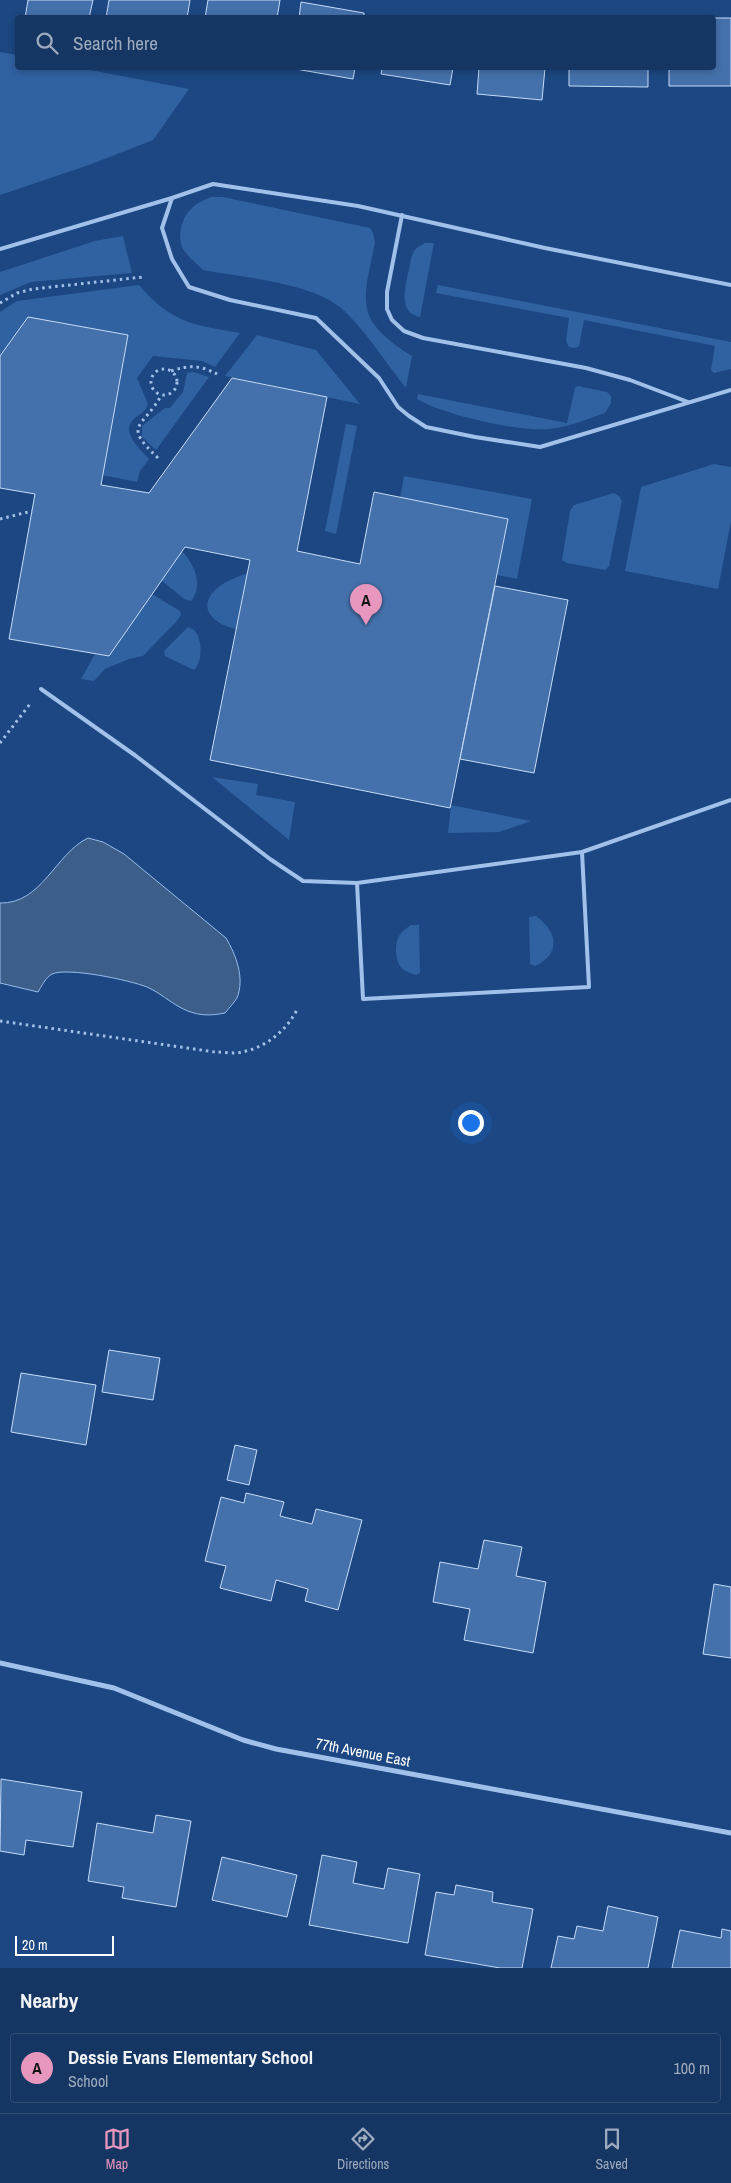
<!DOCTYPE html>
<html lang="en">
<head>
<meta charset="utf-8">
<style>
  :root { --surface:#153562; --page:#1e3d68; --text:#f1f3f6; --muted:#9dabbe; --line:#345077; --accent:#e797bd }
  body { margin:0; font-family:"Archivo Narrow",sans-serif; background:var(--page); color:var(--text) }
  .scale { position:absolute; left:15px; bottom:12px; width:99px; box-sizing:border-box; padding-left:5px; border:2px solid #fff; border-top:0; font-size:14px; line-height:18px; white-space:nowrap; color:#fff; -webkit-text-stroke:4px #1c4782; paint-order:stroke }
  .you { position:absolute; left:470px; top:1122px; width:18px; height:18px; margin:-12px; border:4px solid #fff; border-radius:50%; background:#1a73e8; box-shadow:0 0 0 8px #1a73e833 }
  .badge { display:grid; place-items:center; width:32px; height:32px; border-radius:50%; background:var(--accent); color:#111; font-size:16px; font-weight:700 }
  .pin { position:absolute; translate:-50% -41px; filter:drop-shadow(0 1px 2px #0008) }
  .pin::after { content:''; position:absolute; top:26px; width:18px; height:15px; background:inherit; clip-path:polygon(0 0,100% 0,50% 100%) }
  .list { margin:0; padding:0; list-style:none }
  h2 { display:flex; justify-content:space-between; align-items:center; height:65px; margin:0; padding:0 20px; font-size:21px }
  h2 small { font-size:16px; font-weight:400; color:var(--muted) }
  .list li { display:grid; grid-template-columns:32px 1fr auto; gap:15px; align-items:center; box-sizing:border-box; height:70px; margin:0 10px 10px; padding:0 10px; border:1px solid var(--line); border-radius:5px }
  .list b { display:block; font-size:19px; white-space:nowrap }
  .list p { margin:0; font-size:16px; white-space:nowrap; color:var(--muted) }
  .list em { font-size:16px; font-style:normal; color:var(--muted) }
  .icon { flex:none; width:28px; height:28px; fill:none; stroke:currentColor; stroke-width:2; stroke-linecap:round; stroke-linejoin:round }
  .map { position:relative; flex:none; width:731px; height:1968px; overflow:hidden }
  .search { position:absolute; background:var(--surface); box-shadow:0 2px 8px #0003; left:15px; right:15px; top:15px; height:55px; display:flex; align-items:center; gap:12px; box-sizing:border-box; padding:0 18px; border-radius:5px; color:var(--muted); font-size:19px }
  .sheet { height:145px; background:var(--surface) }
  nav { display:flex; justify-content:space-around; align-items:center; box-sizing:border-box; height:70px; border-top:1px solid var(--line); background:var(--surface); font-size:14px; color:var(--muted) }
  nav a { display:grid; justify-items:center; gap:2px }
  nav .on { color:var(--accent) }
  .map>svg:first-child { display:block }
  .green { fill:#3061a1 }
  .water { fill:#3e5e8a; stroke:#95bcec }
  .building { fill:#4471ab; stroke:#c6dcf7 }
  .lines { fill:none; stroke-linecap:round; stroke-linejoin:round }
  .path { stroke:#a2c1ea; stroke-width:3; stroke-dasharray:2.5 4; stroke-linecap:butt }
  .service { stroke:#a2c1ea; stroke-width:4 }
  .minor { stroke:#a2c1ea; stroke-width:5 }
  .labels { text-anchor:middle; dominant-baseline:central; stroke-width:4; stroke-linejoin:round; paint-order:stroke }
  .street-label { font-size:15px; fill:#fff; stroke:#1c4782 }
</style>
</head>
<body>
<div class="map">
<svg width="731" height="1968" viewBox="0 0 731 1968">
  <rect width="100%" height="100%" fill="#1c4782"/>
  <g class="green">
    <path d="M0,52l17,3 1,13h62l109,21 -36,51 -64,25 -89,30z"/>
    <path d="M211,197h12l147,31 3,5 2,9c-12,61 -22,77 37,114l-6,32c-20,-25 -42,-60 -65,-80 -29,-25 -100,-31 -138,-38 -7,-7 -15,-13 -20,-21 -6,-11 -2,-31 8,-40 5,-6 13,-9 20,-12z"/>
    <path d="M123,236l9,37 -101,9 -31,13v-23l95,-31z"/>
    <path d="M425,243h9l-14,74c-22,-5 -15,-28 -12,-44 2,-6 2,-14 5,-20 2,-5 7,-7 12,-10z"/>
    <path d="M139,285c32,38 55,40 101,48l-25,34 -13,-6 -49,-5 -16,22 11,26c-3,8 -6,9 -13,14 -16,13 5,31 14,41l-9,12 -3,11 -35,-7 26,-140 -100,-18 -28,39v-44l17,-11z"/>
    <path d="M438,285l293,57v27l-17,4 -3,-3 4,-24 -131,-26 -5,26 -4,2 -6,-1 -3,-6 3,-23 -133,-25z"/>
    <path d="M257,335l59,15 44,54 -135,-28z"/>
    <path d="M193,372l16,5 -53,73 -14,-13v-11l23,-18h5l13,-16 4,-19z"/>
    <path d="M578,386l29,6 4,4v7l-6,10c-17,6 -37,14 -55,16 -31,3 -106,-14 -133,-30l1,-5 149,29 8,-35z"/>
    <path d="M346,424l11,2 -21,108 -11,-3z"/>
    <path d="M714,464l17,3v54l-13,68 -93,-18 16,-84z"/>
    <path d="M404,476l128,23 -15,80 -20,-4 11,-56 -108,-21z"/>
    <path d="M614,493l5,3 3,5 -13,65 -4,4 -38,-7 -5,-3 8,-49 4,-6z"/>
    <path d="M182,551c12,13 22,34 9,50l-7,-2 -23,-19z"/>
    <path d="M248,573l-12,56c-20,-4 -41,-20 -20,-40 9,-8 21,-12 32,-16z"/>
    <path d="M152,594l28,17 1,4 -5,7 -33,34 -14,3 -24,10 -11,12 -13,-2 14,-25 14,2z"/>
    <path d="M188,627c15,3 16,34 6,43l-29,-14 -1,-5z"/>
    <path d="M212,777l46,7 -2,11 39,7 -6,38z"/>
    <path d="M451,805l80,16 -32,11 -51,1z"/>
    <path d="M536,916c22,16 25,38 -1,50l-5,-2 -1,-47z"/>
    <path d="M411,925h8l1,48 -4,2c-4,-1 -9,-3 -12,-5 -9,-6 -10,-25 -5,-34 3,-5 8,-8 12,-11z"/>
  </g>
  <path class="water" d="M88,838l15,4 21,12 102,84c10,17 19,40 11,60 -3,5 -9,11 -12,15 -10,2 -21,3 -31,0 -17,-4 -31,-19 -47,-26 -18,-7 -79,-20 -95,-13 -6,3 -11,13 -14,18l-38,-9v-80c42,1 55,-49 88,-65z"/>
  <g class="building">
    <path d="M28,0h65l-4,18h-64z"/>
    <path d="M109,0h81l-3,18h-81z"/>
    <path d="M208,0h72l-3,18h-72z"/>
    <path d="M301,2l63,11v5h-65z"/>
    <path d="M714,18h17v68h-62v-18h45z"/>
    <path d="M290,68h65l-2,11z"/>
    <path d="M382,68h71l-3,17 -69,-11z"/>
    <path d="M479,68h66l-3,32 -65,-6z"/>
    <path d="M569,68h79v19l-79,-1z"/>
    <path d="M28,317l100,18 -27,150 48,8 83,-115 95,19 -30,154 63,13 14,-72 134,27 -58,289 -240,-48 40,-200 -65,-13 -76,109 -100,-17 26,-145 -35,-6v-132z"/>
    <path d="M495,586l73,14 -34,173 -74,-14z"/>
    <path d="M109,1350l51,8 -7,42 -51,-8z"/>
    <path d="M21,1373l75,12 -10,60 -75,-13z"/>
    <path d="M235,1445l22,5 -8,35 -22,-5z"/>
    <path d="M246,1493l38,9 -4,14 32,8 4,-15 46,11 -24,90 -33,-9 3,-12 -32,-9 -5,21 -51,-13 6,-22 -21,-5 16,-64 23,6z"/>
    <path d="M484,1540l38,7 -6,29 30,6 -13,71 -69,-13 6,-31 -37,-7 7,-40 38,7z"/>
    <path d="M714,1584l17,3v71l-28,-4z"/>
    <path d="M1,1779l81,13 -9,55 -47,-7 -2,15 -24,-4z"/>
    <path d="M156,1815l35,6 -15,86 -54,-9 2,-11 -36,-6 9,-58 56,10z"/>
    <path d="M322,1855l35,7 -4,21 31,6 4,-21 32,6 -12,69 -99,-18z"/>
    <path d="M222,1857l75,18 -10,42 -75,-17z"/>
    <path d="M456,1885l37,7 -1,10 41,7 -11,59h-22l-75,-13 11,-63 18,3z"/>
    <path d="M608,1906l50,11 -10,51h-97l7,-32 16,3 3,-13 26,5z"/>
    <path d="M722,1929l9,2v37h-59l8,-38 41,8z"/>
  </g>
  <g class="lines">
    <g class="path">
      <path d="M0,303l17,-10 16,-4 110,-12"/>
      <circle cx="164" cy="382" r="13"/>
      <path d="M171,371c18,-6 29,-6 46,3"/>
      <path d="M158,458c-36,-34 -16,-29 3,-62"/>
      <path d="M0,519l32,-8"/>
      <path d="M0,743l30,-39"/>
      <path d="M0,1021l215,31c8,0 19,2 27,0 25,-5 45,-22 56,-44"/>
    </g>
    <g class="service">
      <path d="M402,215l-15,77v17l5,11 12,11 19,7 163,30 44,12 58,22"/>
      <path d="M0,249l172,-51"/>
      <path d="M731,285l-186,-37 -187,-42 -145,-22 -41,14 -10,30 10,31 17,28 41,13 86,18 63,60 19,29 11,9 17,11 49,10 65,10 191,-57"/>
      <path d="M41,689l95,67 134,103 33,22 54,2 225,-31 149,-52"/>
      <path d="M357,883l6,116 226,-12 -7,-135"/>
    </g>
    <path class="minor" d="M0,1663l114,25 129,52 33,9 455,84"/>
  </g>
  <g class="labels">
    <g class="street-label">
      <text transform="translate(363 1752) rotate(11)">77th Avenue East</text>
    </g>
  </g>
</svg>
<div class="scale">20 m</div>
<div class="you"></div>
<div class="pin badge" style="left:366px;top:625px">A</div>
<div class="search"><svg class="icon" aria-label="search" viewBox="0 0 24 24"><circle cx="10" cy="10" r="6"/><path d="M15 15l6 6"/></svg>Search here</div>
</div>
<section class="sheet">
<h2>Nearby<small></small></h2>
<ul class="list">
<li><span class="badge">A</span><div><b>Dessie Evans Elementary School</b><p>School</p></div><em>100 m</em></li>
</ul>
</section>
<nav>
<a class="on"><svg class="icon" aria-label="map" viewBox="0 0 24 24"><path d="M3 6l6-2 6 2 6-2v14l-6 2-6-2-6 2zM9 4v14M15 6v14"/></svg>Map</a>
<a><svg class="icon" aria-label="directions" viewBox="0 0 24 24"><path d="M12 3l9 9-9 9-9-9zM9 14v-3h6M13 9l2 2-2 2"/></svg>Directions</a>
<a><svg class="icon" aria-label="saved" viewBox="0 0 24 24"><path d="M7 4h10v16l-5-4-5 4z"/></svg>Saved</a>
</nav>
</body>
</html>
